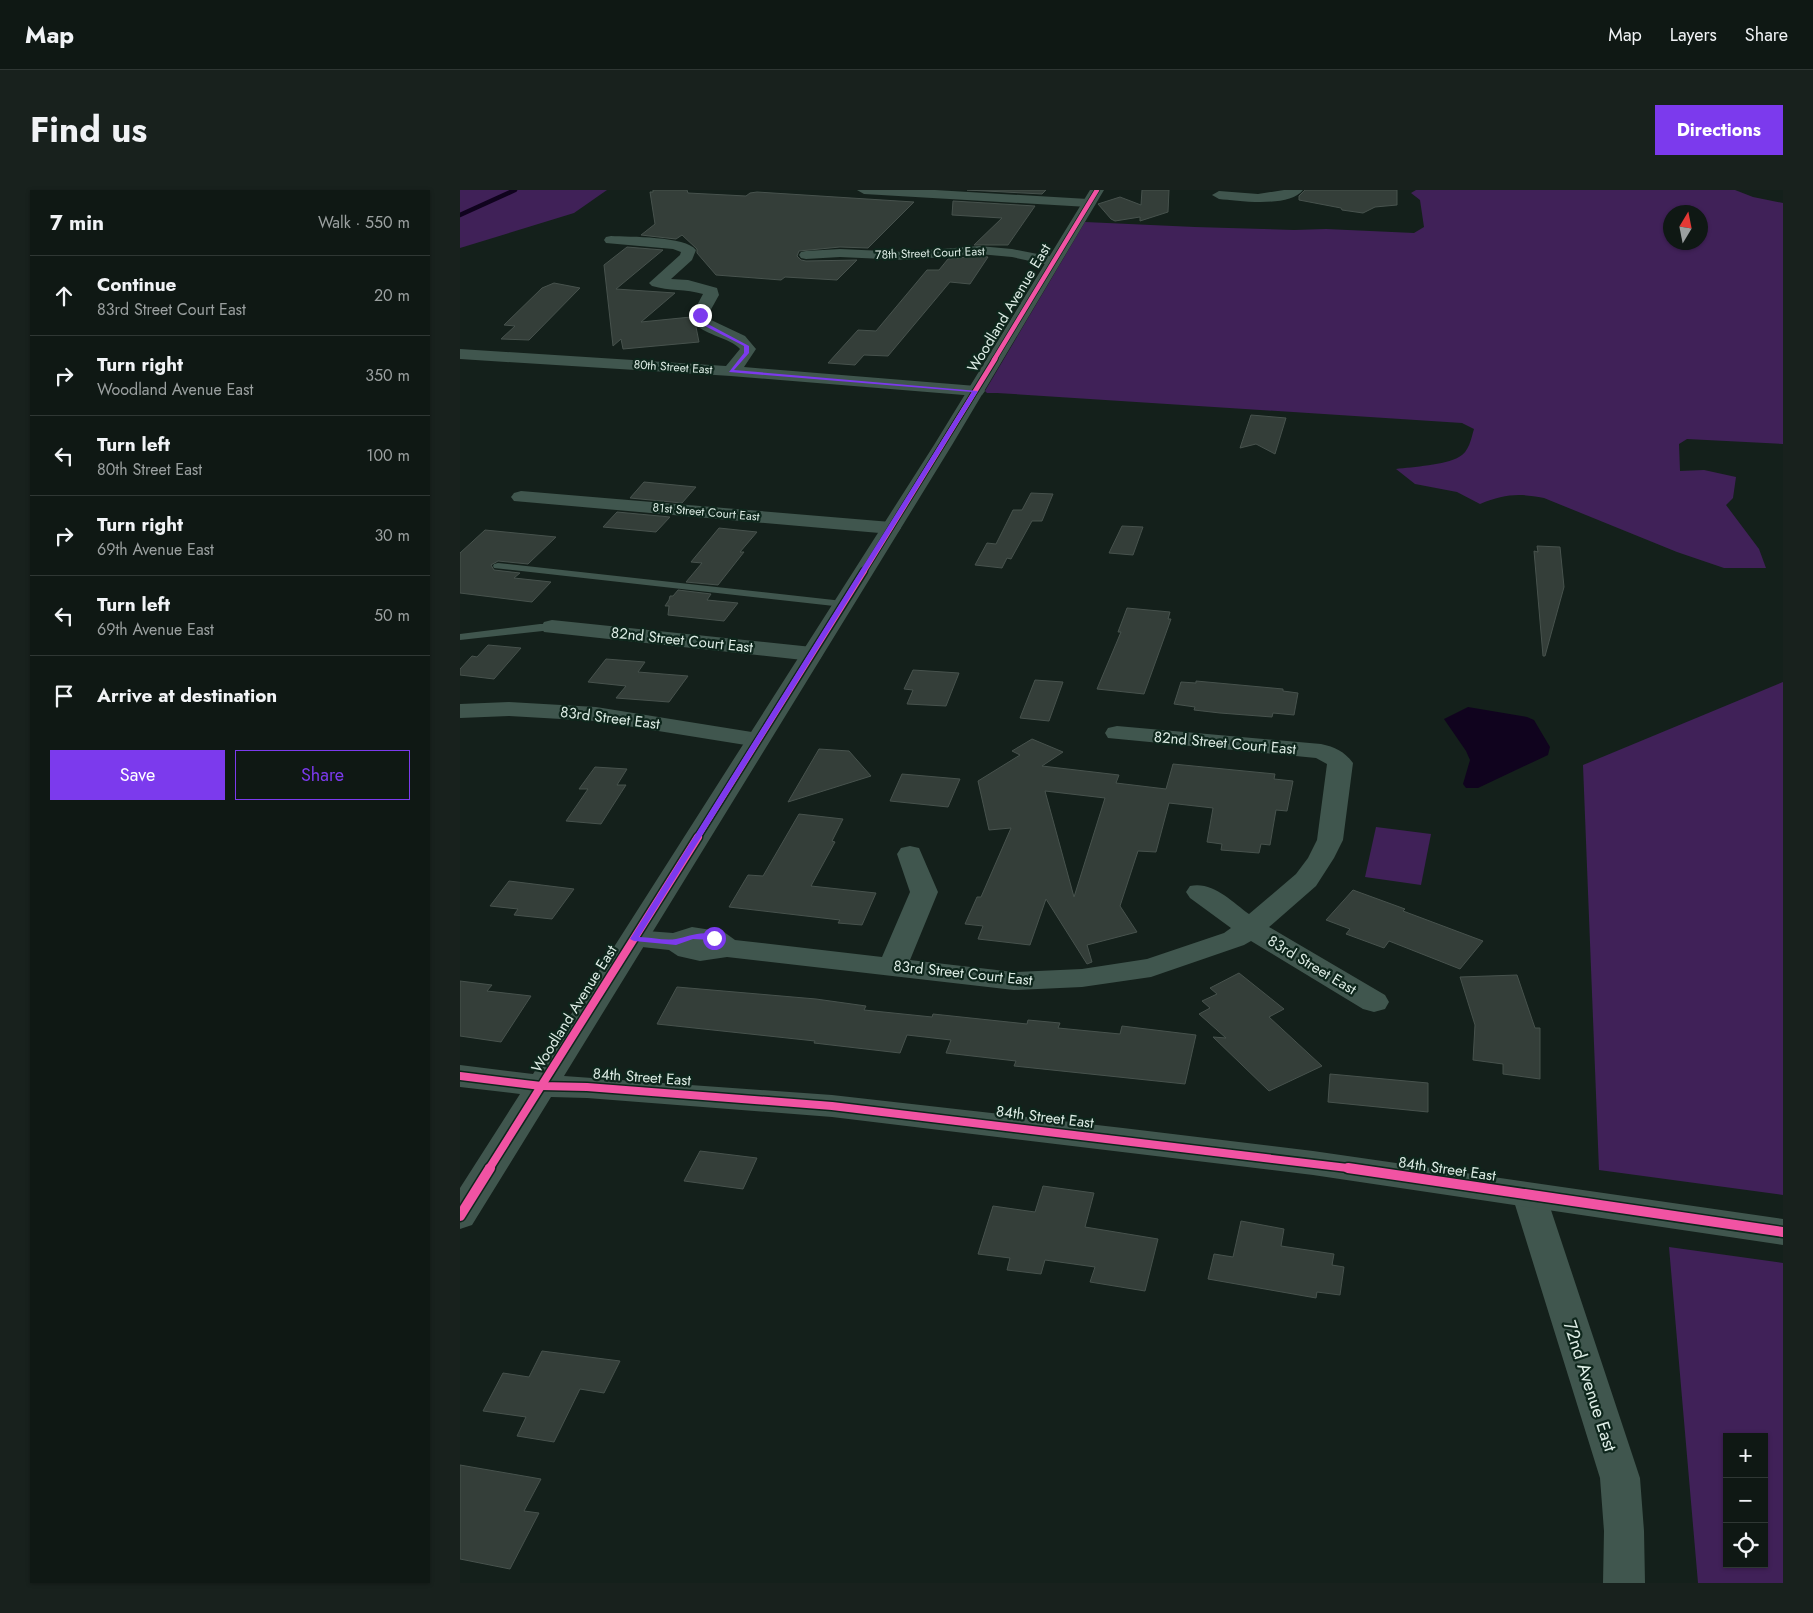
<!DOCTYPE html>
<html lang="en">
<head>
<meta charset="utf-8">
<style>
  :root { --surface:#0f1814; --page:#18211d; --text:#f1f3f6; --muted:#9ba0a0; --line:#2f3734; --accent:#7c3aed }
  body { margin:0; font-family:Jost,sans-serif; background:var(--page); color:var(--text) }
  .controls { position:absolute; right:15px; bottom:15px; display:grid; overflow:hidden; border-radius:0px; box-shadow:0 1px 4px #0004 }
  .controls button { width:45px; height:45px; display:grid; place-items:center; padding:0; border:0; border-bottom:1px solid var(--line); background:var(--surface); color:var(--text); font:25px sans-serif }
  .compass { position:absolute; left:1203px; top:15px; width:45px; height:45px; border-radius:50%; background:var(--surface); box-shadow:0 1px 4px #0004; rotate:10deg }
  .stop { position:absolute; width:15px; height:15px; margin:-11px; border:4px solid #7c3aed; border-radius:50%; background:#fff }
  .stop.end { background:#7c3aed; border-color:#fff; box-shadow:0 1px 5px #0008 }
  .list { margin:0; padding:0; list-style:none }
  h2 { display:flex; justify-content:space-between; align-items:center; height:65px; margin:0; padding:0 20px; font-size:21px }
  h2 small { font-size:16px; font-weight:400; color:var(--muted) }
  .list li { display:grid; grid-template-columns:32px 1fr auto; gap:15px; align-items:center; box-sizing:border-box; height:80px; padding:0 20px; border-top:1px solid var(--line) }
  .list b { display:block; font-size:19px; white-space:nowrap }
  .list p { margin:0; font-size:16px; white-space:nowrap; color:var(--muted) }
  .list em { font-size:16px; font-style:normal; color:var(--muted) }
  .actions { display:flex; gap:10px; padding:15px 20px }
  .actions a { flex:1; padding:11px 0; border:1px solid var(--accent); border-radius:0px; text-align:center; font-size:18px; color:var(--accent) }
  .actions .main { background:var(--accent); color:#fff }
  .icon { flex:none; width:28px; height:28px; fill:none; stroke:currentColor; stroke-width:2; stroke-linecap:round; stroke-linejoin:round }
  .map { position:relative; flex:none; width:1323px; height:1393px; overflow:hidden; border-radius:0px }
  header { display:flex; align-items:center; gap:30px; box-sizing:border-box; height:70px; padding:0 25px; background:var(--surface); border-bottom:1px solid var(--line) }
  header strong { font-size:24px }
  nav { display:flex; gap:28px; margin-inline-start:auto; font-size:18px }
  .intro { display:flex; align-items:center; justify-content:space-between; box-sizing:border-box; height:120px; padding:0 30px }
  h1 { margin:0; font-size:35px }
  .button { padding:12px 22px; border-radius:0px; background:var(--accent); color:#fff; font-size:18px; font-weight:700 }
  main { display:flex; gap:30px; padding:0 30px }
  aside { flex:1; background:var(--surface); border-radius:0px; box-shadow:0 1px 4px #0004 }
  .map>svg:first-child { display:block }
  .green { fill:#402158; fill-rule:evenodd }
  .water { fill:#10031e }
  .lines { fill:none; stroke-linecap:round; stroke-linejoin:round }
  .stream { stroke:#10031e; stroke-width:4.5 }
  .building { fill:#343e39; stroke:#47524d; fill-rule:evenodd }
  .service { fill:#40564e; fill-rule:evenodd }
  .minor { fill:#40564e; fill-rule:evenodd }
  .tertiary { fill:#40564e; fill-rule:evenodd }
  .cycleway-far4-casing { stroke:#0e261c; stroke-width:6 }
  .cycleway-far3-casing { stroke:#0e261c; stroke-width:7 }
  .cycleway-far2-casing { stroke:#0e261c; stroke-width:9 }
  .cycleway-far1-casing { stroke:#0e261c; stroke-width:11 }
  .cycleway-casing { stroke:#0e261c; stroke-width:13 }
  .cycleway-far4 { stroke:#f153a3; stroke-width:4.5 }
  .cycleway-far3 { stroke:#f153a3; stroke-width:5 }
  .cycleway-far2 { stroke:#f153a3; stroke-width:6 }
  .cycleway-far1 { stroke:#f153a3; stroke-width:8 }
  .cycleway { stroke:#f153a3; stroke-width:10 }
  .route { fill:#7c3aed }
  .labels { text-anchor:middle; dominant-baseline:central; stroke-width:4.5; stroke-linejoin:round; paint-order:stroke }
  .far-street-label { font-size:12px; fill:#ddece5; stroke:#0e261c }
  .street-label { font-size:15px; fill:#ddece5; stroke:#0e261c }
  .near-street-label { font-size:18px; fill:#ddece5; stroke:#0e261c }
</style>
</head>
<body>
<header>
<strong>Map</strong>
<nav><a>Map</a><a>Layers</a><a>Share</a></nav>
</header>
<div class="intro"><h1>Find us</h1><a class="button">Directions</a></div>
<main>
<aside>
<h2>7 min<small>Walk · 550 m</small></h2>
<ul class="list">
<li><svg class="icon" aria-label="ahead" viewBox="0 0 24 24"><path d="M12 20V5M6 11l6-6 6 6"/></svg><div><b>Continue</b><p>83rd Street Court East</p></div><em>20 m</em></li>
<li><svg class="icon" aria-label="right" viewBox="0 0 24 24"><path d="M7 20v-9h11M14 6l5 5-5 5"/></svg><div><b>Turn right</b><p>Woodland Avenue East</p></div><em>350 m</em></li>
<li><svg class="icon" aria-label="left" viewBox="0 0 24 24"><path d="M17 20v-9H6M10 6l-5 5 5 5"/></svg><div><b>Turn left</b><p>80th Street East</p></div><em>100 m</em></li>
<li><svg class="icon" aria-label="right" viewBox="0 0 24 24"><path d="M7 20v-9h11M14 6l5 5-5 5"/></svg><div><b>Turn right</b><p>69th Avenue East</p></div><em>30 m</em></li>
<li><svg class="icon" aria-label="left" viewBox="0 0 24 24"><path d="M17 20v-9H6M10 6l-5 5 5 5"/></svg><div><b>Turn left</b><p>69th Avenue East</p></div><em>50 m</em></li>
<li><svg class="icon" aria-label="arrive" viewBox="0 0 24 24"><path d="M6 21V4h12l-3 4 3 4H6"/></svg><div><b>Arrive at destination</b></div></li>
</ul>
<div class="actions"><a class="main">Save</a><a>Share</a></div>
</aside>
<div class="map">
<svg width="1323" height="1393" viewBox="0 0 1323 1393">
  <rect width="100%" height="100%" fill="#14201b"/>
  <g class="green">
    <path d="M0,0h147l-33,23 -114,35z"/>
    <path d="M956,0h319l18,7 30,6v241l-96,-5 -8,5 1,27 24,-1 32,7 -3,21 -7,7 33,44 7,19h-42l-47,-16 -133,-54c-25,-5 -40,-4 -64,6l-23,-12 -42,-8 -19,-15c17,-2 49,-4 63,-12 10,-5 12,-18 15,-28l-12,-6 -465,-30h-10l-2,-2 100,-169 110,5 99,3 32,-1 88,4 10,-6 -4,-27 -9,-7zM1210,22h30v30h-30z"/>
    <path d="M1323,492v513l-184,-25 -16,-405z"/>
    <path d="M916,637l55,7 -10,51 -56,-8z"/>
    <path d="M1209,1057l114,16v320h-85zM1267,1247h37v127h-37z"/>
  </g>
  <path class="water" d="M1008,517l59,10 7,3 16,27 -2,8 -70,33h-12l-3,-4 7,-24 -4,-9 -22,-32z"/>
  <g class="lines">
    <path class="stream" d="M0,25l55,-25"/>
  </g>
  <g class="building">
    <path d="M193,0h34l1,3 58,3 4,-3 7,-1 157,10 -46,46 -28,-1 -41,4 -2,5 4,4 5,1 51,-1 -20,20 -52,-3 -4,3 -65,-5 -19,-22v-4l-15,-14 -6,4 -35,-4 14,-11 -5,-32h3z"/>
    <path d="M507,0h79l-4,4z"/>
    <path d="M682,0h27l-1,22 -28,9v-4l-25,4 -4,-2 -13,-15 22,-7 21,8z"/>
    <path d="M845,0h92v15l-22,2 -12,6 -21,-3 -1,-2 -42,-8v-4z"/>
    <path d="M493,11l82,5 -27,39h-34l28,-27 -50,-3z"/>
    <path d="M167,57l36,3 -47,39 59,4 -34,29 50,-5 1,5 4,5 3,15 -76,7 -2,-10 -8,7 -9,-81z"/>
    <path d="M519,66l9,1 -18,27 -20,-2 -62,74 -24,-1 -9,10 -27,-2 30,-33 18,1 51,-61h12l9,-11z"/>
    <path d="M94,93l26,5 -51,52 -28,-1 14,-13 -11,-1 38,-37z"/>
    <path d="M791,225l35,3 -11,36 -19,-10 -16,4z"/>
    <path d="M184,292l52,5 -14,16 -52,-5z"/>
    <path d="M571,303l22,1 -11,27h-10l-21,38 -4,-1 -5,10 -27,-3 12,-22 9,1 17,-34h9z"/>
    <path d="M157,322l53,5 -14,15 -53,-5z"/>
    <path d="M662,336l21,1 -10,28 -24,-2z"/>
    <path d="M259,338l38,4 -17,20h4l-26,33 -32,-3 16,-19 -11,-1z"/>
    <path d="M25,340l71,7 -28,27 -30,-3 -7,4 3,5 26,3 -6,5 37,4 -19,20 -72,-9v-40z"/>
    <path d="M1077,356l23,1 4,40 -19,69h-2l-9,-105 4,1z"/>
    <path d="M218,400l33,4 -4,6 31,3 -14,18 -56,-6 1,-9h-4l4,-6 1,-4h3z"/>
    <path d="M667,418l43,4 -2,7h3l-27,75 -47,-5 24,-57h-3z"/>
    <path d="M28,455l33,3 -27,31 -34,-4v-6l12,-13 5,1z"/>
    <path d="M146,469l39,3 -7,10 50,4 -19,26 -53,-4 10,-12 -38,-4z"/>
    <path d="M453,480l46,3 -13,33 -39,-2 6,-14 -9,-1z"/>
    <path d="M575,490l28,2 -14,39 -29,-3z"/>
    <path d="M736,491l87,8v2l15,2 -4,22 -21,-2 -1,4 -52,-4 -26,-3 1,-3 -21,-3 7,-22 15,1z"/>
    <path d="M572,549l31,13 -21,14 77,9 -3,8 50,6 7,-25 102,10 -1,5 19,2 -6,30 -11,-1 -6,35 -9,-1 -2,9 -38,-3 1,-6 -15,-2 6,-34 -44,-5 -13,49 -18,-1 -18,55 17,26 -50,13 5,17 -5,2 -41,-65 -16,46 -52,-6 5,-13 -18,-2 12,-27h4l30,-69 -22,2 -11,-49 42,-26 -8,-4zM585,601l60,7 -31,99z"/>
    <path d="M359,559l30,2 22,25 -83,26z"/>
    <path d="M135,577l32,2 -10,16h9l-25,39 -35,-3 22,-32h-9z"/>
    <path d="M442,584l58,5 -12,28 -58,-6z"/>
    <path d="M339,624l44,5 -11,22 3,1 -24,44 65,7 -14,32 -24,-2 2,-3 -111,-13 19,-32 15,1z"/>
    <path d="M49,691l65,8 -22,30 -38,-4 4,-6 -28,-3z"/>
    <path d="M893,700l52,19 -2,2 80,30 -23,28 -71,-28 -5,7 -38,-14 4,-5 -24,-9z"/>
    <path d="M779,783l45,36 -15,8 53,49 -53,25 -56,-54 13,1 -27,-24 11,-6 -8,-7 15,-7 -7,-6z"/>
    <path d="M1057,785l18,53h5v51l-37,-5v-10l-30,-4 2,-35 -15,-48z"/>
    <path d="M0,791l32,4 -5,6 44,5 -30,46 -41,-6z"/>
    <path d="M217,797l139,12 50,7 -2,4 68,7 1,-3 94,10 1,-4 32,3 -2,5 62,6 2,-8 74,9 -11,49 -171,-18 2,-5 -70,-8 5,-13 -44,-5 -7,18 -86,-10 1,-2 -158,-17z"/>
    <path d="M870,884l98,9v29l-100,-10z"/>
    <path d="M240,961l57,7 -14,31 -59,-8z"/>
    <path d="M583,996l51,7 -9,34 73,12 -13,52 -55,-9 5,-15 -50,-7 -4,14 -34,-4 3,-12 -32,-4 15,-48 42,6z"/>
    <path d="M781,1031l43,8 -3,17 53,8 -2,11 12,2 -4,28 -23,-3 -1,6 -108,-19 6,-25 19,3z"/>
    <path d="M82,1161l78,10 -16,32 -24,-4 -26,53 -37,-6 9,-19 -43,-6 20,-38 26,4z"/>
    <path d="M0,1275l81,14 -17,32 15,2 -29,56 -50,-10z"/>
  </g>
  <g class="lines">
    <g class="service">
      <path d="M38,373l345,38 5,3 -5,3 -349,-39 -1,-2 1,-2z"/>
      <path d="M80,434h12l6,3 -6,3 -92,10v-6z"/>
    </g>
    <g class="minor">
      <path d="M397,0h78l153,9 7,4 -7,4 -224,-13z"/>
      <path d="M824,0h19c-14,18 -64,11 -84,9l-7,-4 7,-4 39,3z"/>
      <path d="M151,46c18,1 75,0 85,14l-4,10 -21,19 17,1 29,8 2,7 -10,18v6l36,17 11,13 -12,18 232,19 6,1 3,4 -3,4 -6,1 -245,-20 -271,-17v-10l266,17 14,-17 -2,-2c-13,-11 -35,-12 -45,-26v-8l10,-19c-17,-5 -34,-3 -51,-8l-3,-3 31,-28 1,-3 -8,-3 -67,-6 -2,-3 2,-3z"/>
      <path d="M519,56l33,3 46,9 3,3 -3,3 -5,2 -41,-9 -33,-3 -74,6 -65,-3 -34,2 -5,-1 -2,-3 2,-3 5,-1 34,-2 65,3z"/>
      <path d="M61,301l370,31 7,2 3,4 -3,4 -7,2 -377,-33 -3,-4 3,-4z"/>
      <path d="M92,430l260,27 8,2 3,5 -3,5 -8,2 -268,-29 -3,-5 3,-5z"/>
      <path d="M49,512l87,5 162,26 9,2 3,5 -3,5 -9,2 -162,-26 -87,-5 -49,2v-14z"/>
      <path d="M657,536l204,18c14,3 23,7 32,19l-10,77 -9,18 -18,28 -47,41 116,68 4,7 -4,7 -11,3 -11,-3 -112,-68 -7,4 -93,32 -69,10 -68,3 -287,-33 -27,4 -22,-5 -9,-6 -45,-5 -4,-6 4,-6 10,-3 39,3 19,-6 32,5 11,8 147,17 28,-65 -13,-38 4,-6 9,-2 9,2 19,44 -28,68 104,12 68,-3 65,-10 77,-26 7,-5 -41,-30 -4,-6 4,-6c23,-5 42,16 59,28l47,-40 12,-16 9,-18 10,-76 -11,-6 -208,-20 -3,-5 3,-5z"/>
      <path d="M1069,993l12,3 5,9 94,283 4,53 1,52h-42l1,-52 -4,-53 -88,-283 5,-9z"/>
    </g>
    <path class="tertiary" d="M630,0h14l-152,255 -388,631 268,19 291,33 190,23 470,68v26l-470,-70 -481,-58 -245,-19 -36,-1 -79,128 -12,4v-41l60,-94 -60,-7v-22l73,9 401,-629z"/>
    <g class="cycleway-far4-casing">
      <path id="cycleway-far4" d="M534,170l103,-170"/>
    </g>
    <g class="cycleway-far3-casing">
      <path id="cycleway-far3" d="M403,383l132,-214"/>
    </g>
    <g class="cycleway-far2-casing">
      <path id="cycleway-far2" d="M237,648l167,-267"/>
    </g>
    <g class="cycleway-far1-casing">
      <g id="cycleway-far1">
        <path d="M0,886l81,10 46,1 245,19 524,63"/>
        <path d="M29,979l209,-332"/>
      </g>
    </g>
    <g class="cycleway-casing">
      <g id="cycleway">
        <path d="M888,978l435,64"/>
        <path d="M0,1026l30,-48"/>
      </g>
    </g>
    <use href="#cycleway-far4" class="cycleway-far4"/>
    <use href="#cycleway-far3" class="cycleway-far3"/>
    <use href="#cycleway-far2" class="cycleway-far2"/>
    <use href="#cycleway-far1" class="cycleway-far1"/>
    <use href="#cycleway" class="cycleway"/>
  </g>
  <path class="route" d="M238,124h4l4,9 43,23v7l-15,17 244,21 -339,546c12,0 25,4 37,2 13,-2 30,-11 42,-1l-4,2 -21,-1 -17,6 -42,-4 -4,-2 342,-547 -243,-20 15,-19v-7l-41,-21z"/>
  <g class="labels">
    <g class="far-street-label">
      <text transform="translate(470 63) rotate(-2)">78th Street Court East</text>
      <text transform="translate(213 177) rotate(4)">80th Street East</text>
      <text transform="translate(246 322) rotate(5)">81st Street Court East</text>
    </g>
    <g class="street-label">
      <text transform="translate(549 118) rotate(-59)">Woodland Avenue East</text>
      <text transform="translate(222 450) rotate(6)">82nd Street Court East</text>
      <text transform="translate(150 528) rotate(7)">83rd Street East</text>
      <text transform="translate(765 553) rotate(5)">82nd Street Court East</text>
      <text transform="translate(852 775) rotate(31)">83rd Street East</text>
      <text transform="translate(503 783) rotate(6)">83rd Street Court East</text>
      <text transform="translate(114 819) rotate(-58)">Woodland Avenue East</text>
      <text transform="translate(182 887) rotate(4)">84th Street East</text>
      <text transform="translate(585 927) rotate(7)">84th Street East</text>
      <text transform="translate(987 979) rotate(8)">84th Street East</text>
    </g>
    <g class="near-street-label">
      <text transform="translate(1130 1196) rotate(72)">72nd Avenue East</text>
    </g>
  </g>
</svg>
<div class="controls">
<button>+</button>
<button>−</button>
<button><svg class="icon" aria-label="locate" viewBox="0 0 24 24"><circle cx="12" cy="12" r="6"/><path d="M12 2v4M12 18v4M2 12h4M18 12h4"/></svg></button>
</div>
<svg class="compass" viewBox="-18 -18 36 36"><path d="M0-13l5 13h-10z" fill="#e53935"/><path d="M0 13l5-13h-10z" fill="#9ba0a0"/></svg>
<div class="stop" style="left:254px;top:748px"></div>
<div class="stop end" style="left:240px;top:125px"></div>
</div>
</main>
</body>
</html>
